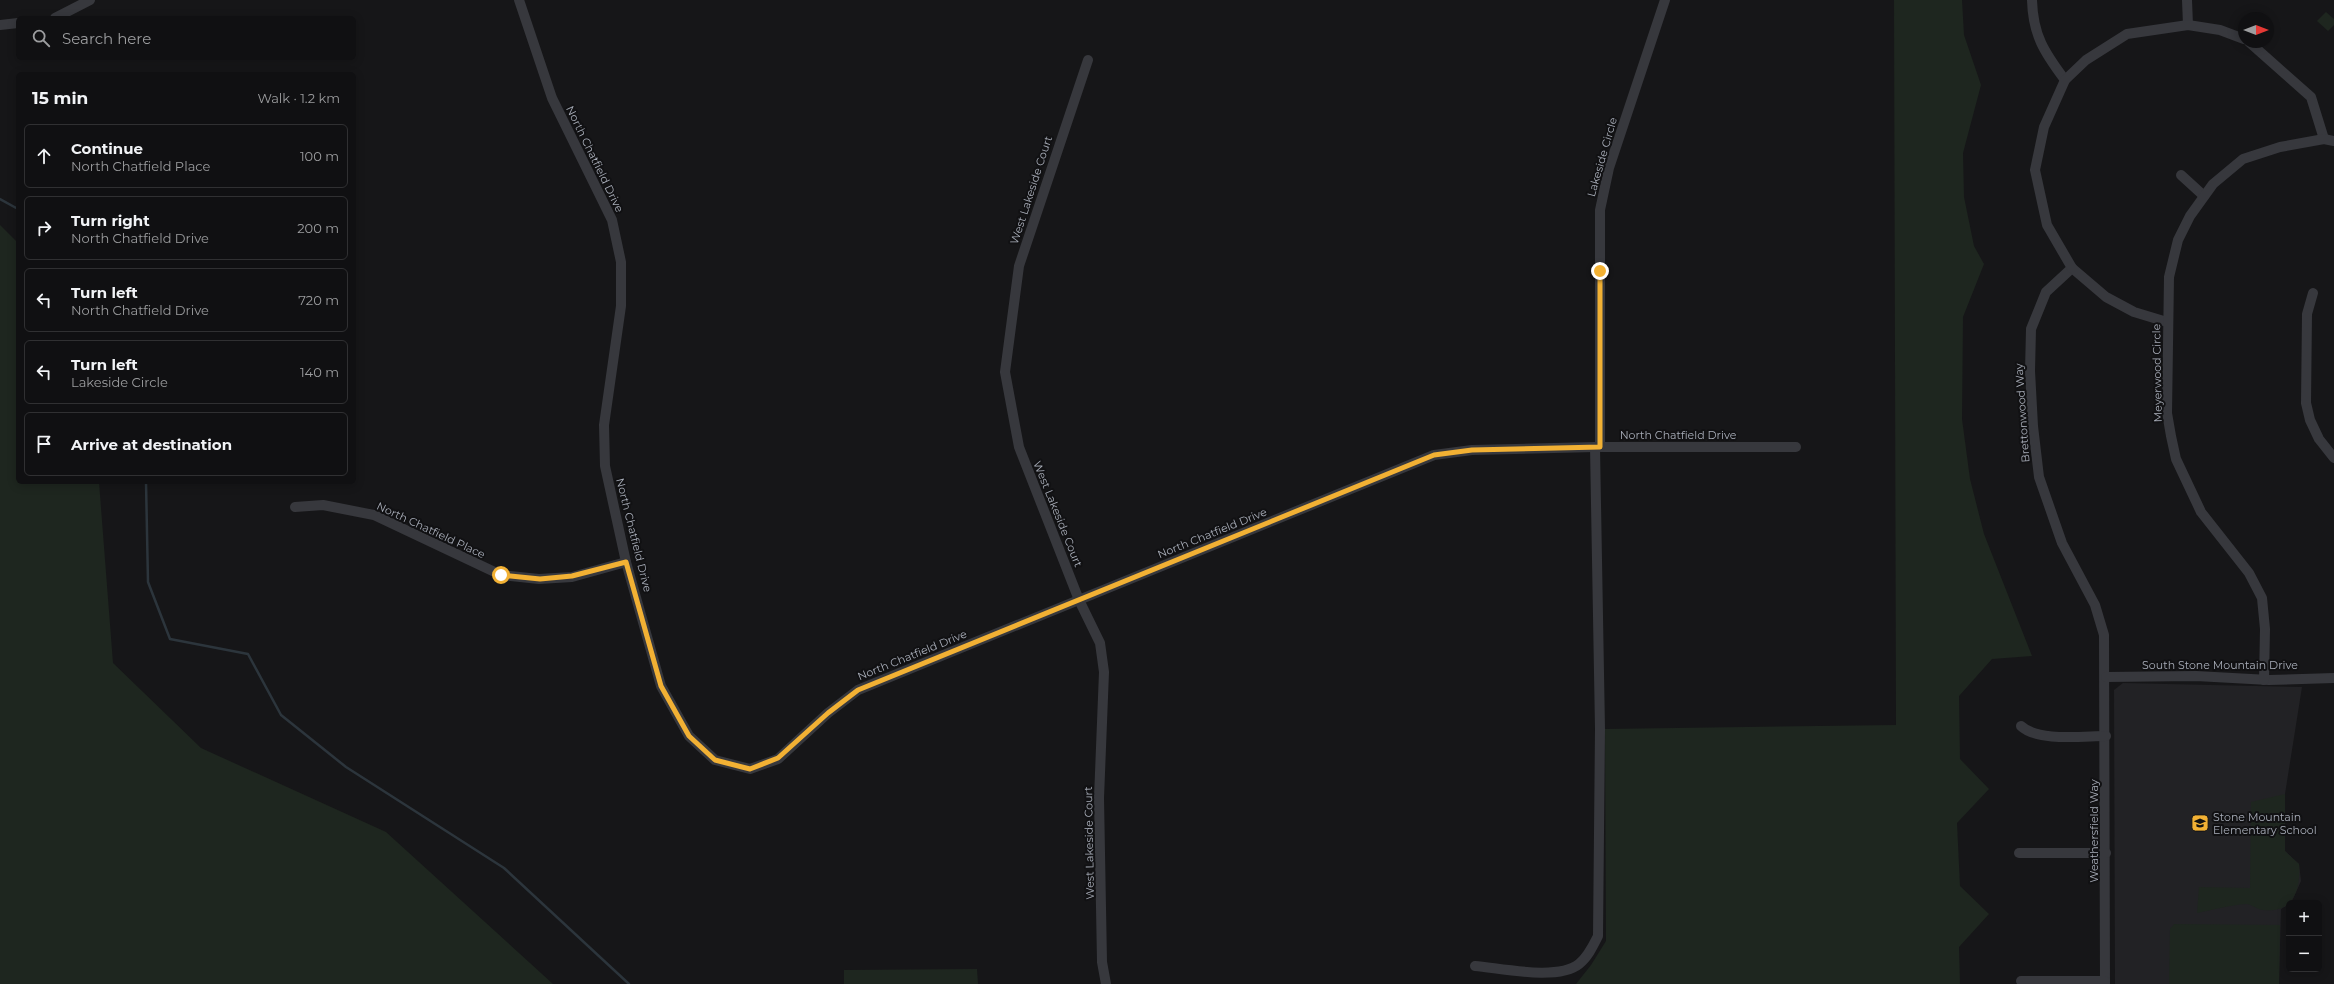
<!DOCTYPE html>
<html lang="en">
<head>
<meta charset="utf-8">
<style>
  :root { --surface:#101012; --page:#1e1e20; --text:#f1f3f6; --muted:#9c9d9f; --line:#303032 }
  body { margin:0; font-family:Montserrat,sans-serif; background:var(--page); color:var(--text) }
  .controls { position:absolute; right:12px; bottom:12px; display:grid; overflow:hidden; border-radius:6px; box-shadow:0 2px 10px #0003 }
  .controls button { width:36px; height:36px; display:grid; place-items:center; padding:0; border:0; border-bottom:1px solid var(--line); background:var(--surface); color:var(--text); font:20px sans-serif }
  .compass { position:absolute; left:2238px; top:12px; width:36px; height:36px; border-radius:50%; background:var(--surface); box-shadow:0 2px 10px #0003; rotate:90deg }
  .stop { position:absolute; width:12px; height:12px; margin:-9px; border:3px solid #f2b134; border-radius:50%; background:#fff }
  .stop.end { background:#f2b134; border-color:#fff; box-shadow:0 1px 4px #0008 }
  .list { margin:0; padding:0; list-style:none }
  h2 { display:flex; justify-content:space-between; align-items:center; height:52px; margin:0; padding:0 16px; font-size:17px }
  h2 small { font-size:13px; font-weight:400; color:var(--muted) }
  .list li { display:grid; grid-template-columns:26px 1fr auto; gap:12px; align-items:center; box-sizing:border-box; height:64px; margin:0 8px 8px; padding:0 8px; border:1px solid var(--line); border-radius:6px }
  .list b { display:block; font-size:15px; white-space:nowrap }
  .list p { margin:0; font-size:13px; white-space:nowrap; color:var(--muted) }
  .list em { font-size:13px; font-style:normal; color:var(--muted) }
  .icon { flex:none; width:22px; height:22px; fill:none; stroke:currentColor; stroke-width:2; stroke-linecap:round; stroke-linejoin:round }
  .map { position:relative; flex:none; width:2334px; height:984px; overflow:hidden }
  .search { position:absolute; background:var(--surface); box-shadow:0 2px 10px #0003; left:16px; top:16px; width:340px; height:44px; display:flex; align-items:center; gap:10px; box-sizing:border-box; padding:0 14px; border-radius:6px; color:var(--muted); font-size:15px }
  .panel { position:absolute; background:var(--surface); box-shadow:0 2px 10px #0003; left:16px; top:72px; width:340px; height:412px; border-radius:6px }
  .map>svg:first-child { display:block }
  .built { fill:#222225 }
  .green { fill:#1e261f }
  .lines { fill:none; stroke-linecap:round; stroke-linejoin:round }
  .stream { stroke:#2c353c; stroke-width:2.5 }
  .minor { stroke:#37383d; stroke-width:10 }
  .route { stroke:#f2b134; stroke-width:5 }
  .labels { text-anchor:middle; dominant-baseline:central; stroke-width:4; stroke-linejoin:round; paint-order:stroke }
  .street-label { font-size:11px; fill:#a8adb8; stroke:#111113 }
  .poi-label { font-size:11px; fill:#a8adb8; stroke:#111113; text-anchor:start }
</style>
</head>
<body>
<div class="map">
<svg width="2334" height="984" viewBox="0 0 2334 984">
  <rect width="100%" height="100%" fill="#161618"/>
  <path class="built" d="M2123,683l179,4 -17,107v57l14,13 2,17 -10,22 -10,6 -2,75h-164l-1,-294z"/>
  <g class="green">
    <path d="M1894,0h68l2,35 17,50 -18,68 1,44 10,49 10,18 -21,53 -1,102 8,60 14,55 48,122 -40,3 -33,37 1,63 29,30 -32,34 3,63 29,28 -30,33 1,37h-384l15,-19 15,-24 -1,-212 291,-4z"/>
    <path d="M2326,12l8,7v6l-6,6 -11,-10z"/>
    <path d="M0,225l18,18v239h81l14,181 88,85 185,84 167,152h-553z"/>
    <path d="M2285,794v57l14,13c2,27 -6,49 -36,46 -6,0 -11,-6 -17,-6 -16,1 -33,6 -49,9l2,-26 51,1 1,-86z"/>
    <path d="M2174,924l106,1 -1,59h-110l1,-55z"/>
    <path d="M977,969l1,15h-134v-14z"/>
  </g>
  <g class="lines">
    <g class="stream">
      <path d="M0,199l18,10"/>
      <path d="M146,482l2,100 22,57 78,15 33,61 65,52 158,101 125,116"/>
    </g>
    <g class="minor">
      <path d="M519,0l33,98 60,122 9,42v44l-17,119 1,41 21,96 35,124 28,50 26,24 35,9 28,-10 50,-46 30,-23 576,-235 38,-5 123,-3h201"/>
      <path d="M2032,0c1,35 12,52 33,80"/>
      <path d="M2187,0l1,25"/>
      <path d="M55,18l35,-18"/>
      <path d="M0,25l18,-2"/>
      <path d="M2249,42l62,55 13,42"/>
      <path d="M1088,60l-69,206 -14,106 14,75 60,153 21,43 4,29 -5,126 3,164 4,22"/>
      <path d="M2181,175l23,21"/>
      <path d="M2072,268l-26,24 -15,37 -1,42 3,55 6,51 23,66 33,62 9,30 1,349"/>
      <path d="M2313,293l-6,21 -1,89 4,17 9,19 15,19"/>
      <path d="M2167,322l-33,-10 -28,-15 -34,-29 -25,-43 -12,-55 9,-43 21,-47 21,-20 41,-26 61,-9 32,5 24,9"/>
      <path d="M1600,447v-237l9,-42 56,-168"/>
      <path d="M295,507l28,-2 51,10 127,60 38,4 33,-2 54,-15"/>
      <path d="M2106,677l90,-1 73,4 65,-2"/>
      <path d="M2264,680l1,-51 -3,-31 -13,-25 -48,-61 -25,-53 -5,-23 -4,-23 2,-136 9,-37 12,-24 23,-32 30,-25 37,-12 44,-8 10,2"/>
      <path d="M2021,726c17,16 62,10 85,10"/>
      <path d="M2019,853h87"/>
      <path d="M1475,966c25,2 83,15 104,-2 9,-7 14,-18 19,-28l2,-207 -5,-282"/>
      <path d="M2021,981h84"/>
    </g>
  </g>
  <g class="lines">
    <path class="route" d="M501,575l39,4 32,-3 54,-14 35,124 28,50 26,24 35,9 28,-11 50,-45 30,-23 576,-235 38,-5 128,-3v-176"/>
  </g>
  <defs>
    <g id="school-square" transform="scale(0.9)"><rect x="-9" y="-9" width="18" height="18" rx="4" fill="#f2b134" stroke="#111113"/><path d="M0-5L7-2L0 1L-7-2ZM-4 1L0 2.5L4 1V4Q0 6-4 4Z" fill="#111"/></g>
  </defs>
  <g fill-rule="evenodd">
    <use href="#school-square" x="2200" y="823"/>
  </g>
  <g class="labels">
    <g class="street-label">
      <text transform="translate(1602 157) rotate(-74)">Lakeside Circle</text>
      <text transform="translate(595 159) rotate(64)">North Chatfield Drive</text>
      <text transform="translate(1031 190) rotate(-72)">West Lakeside Court</text>
      <text transform="translate(2157 373) rotate(-91)">Meyerwood Circle</text>
      <text transform="translate(2022 413) rotate(-94)">Brettonwood Way</text>
      <text x="1678" y="435">North Chatfield Drive</text>
      <text transform="translate(1058 514) rotate(68)">West Lakeside Court</text>
      <text transform="translate(431 530) rotate(25)">North Chatfield Place</text>
      <text transform="translate(1212 533) rotate(-22)">North Chatfield Drive</text>
      <text transform="translate(634 535) rotate(76)">North Chatfield Drive</text>
      <text transform="translate(912 655) rotate(-22)">North Chatfield Drive</text>
      <text x="2220" y="665">South Stone Mountain Drive</text>
      <text transform="translate(2094 831) rotate(-90)">Weathersfield Way</text>
      <text transform="translate(1089 843) rotate(-91)">West Lakeside Court</text>
    </g>
    <g class="poi-label">
      <text x="2213" y="817">Stone Mountain<tspan x="2213" dy="13">Elementary School</tspan></text>
    </g>
  </g>
</svg>
<div class="controls">
<button>+</button>
<button>−</button>
</div>
<svg class="compass" viewBox="-18 -18 36 36"><path d="M0-13l5 13h-10z" fill="#e53935"/><path d="M0 13l5-13h-10z" fill="#9c9d9f"/></svg>
<div class="stop" style="left:501px;top:575px"></div>
<div class="stop end" style="left:1600px;top:271px"></div>
<div class="search"><svg class="icon" aria-label="search" viewBox="0 0 24 24"><circle cx="10" cy="10" r="6"/><path d="M15 15l6 6"/></svg>Search here</div>
<section class="panel">
<h2>15 min<small>Walk · 1.2 km</small></h2>
<ul class="list">
<li><svg class="icon" aria-label="ahead" viewBox="0 0 24 24"><path d="M12 20V5M6 11l6-6 6 6"/></svg><div><b>Continue</b><p>North Chatfield Place</p></div><em>100 m</em></li>
<li><svg class="icon" aria-label="right" viewBox="0 0 24 24"><path d="M7 20v-9h11M14 6l5 5-5 5"/></svg><div><b>Turn right</b><p>North Chatfield Drive</p></div><em>200 m</em></li>
<li><svg class="icon" aria-label="left" viewBox="0 0 24 24"><path d="M17 20v-9H6M10 6l-5 5 5 5"/></svg><div><b>Turn left</b><p>North Chatfield Drive</p></div><em>720 m</em></li>
<li><svg class="icon" aria-label="left" viewBox="0 0 24 24"><path d="M17 20v-9H6M10 6l-5 5 5 5"/></svg><div><b>Turn left</b><p>Lakeside Circle</p></div><em>140 m</em></li>
<li><svg class="icon" aria-label="arrive" viewBox="0 0 24 24"><path d="M6 21V4h12l-3 4 3 4H6"/></svg><div><b>Arrive at destination</b></div></li>
</ul>
</section>
</div>
</body>
</html>
